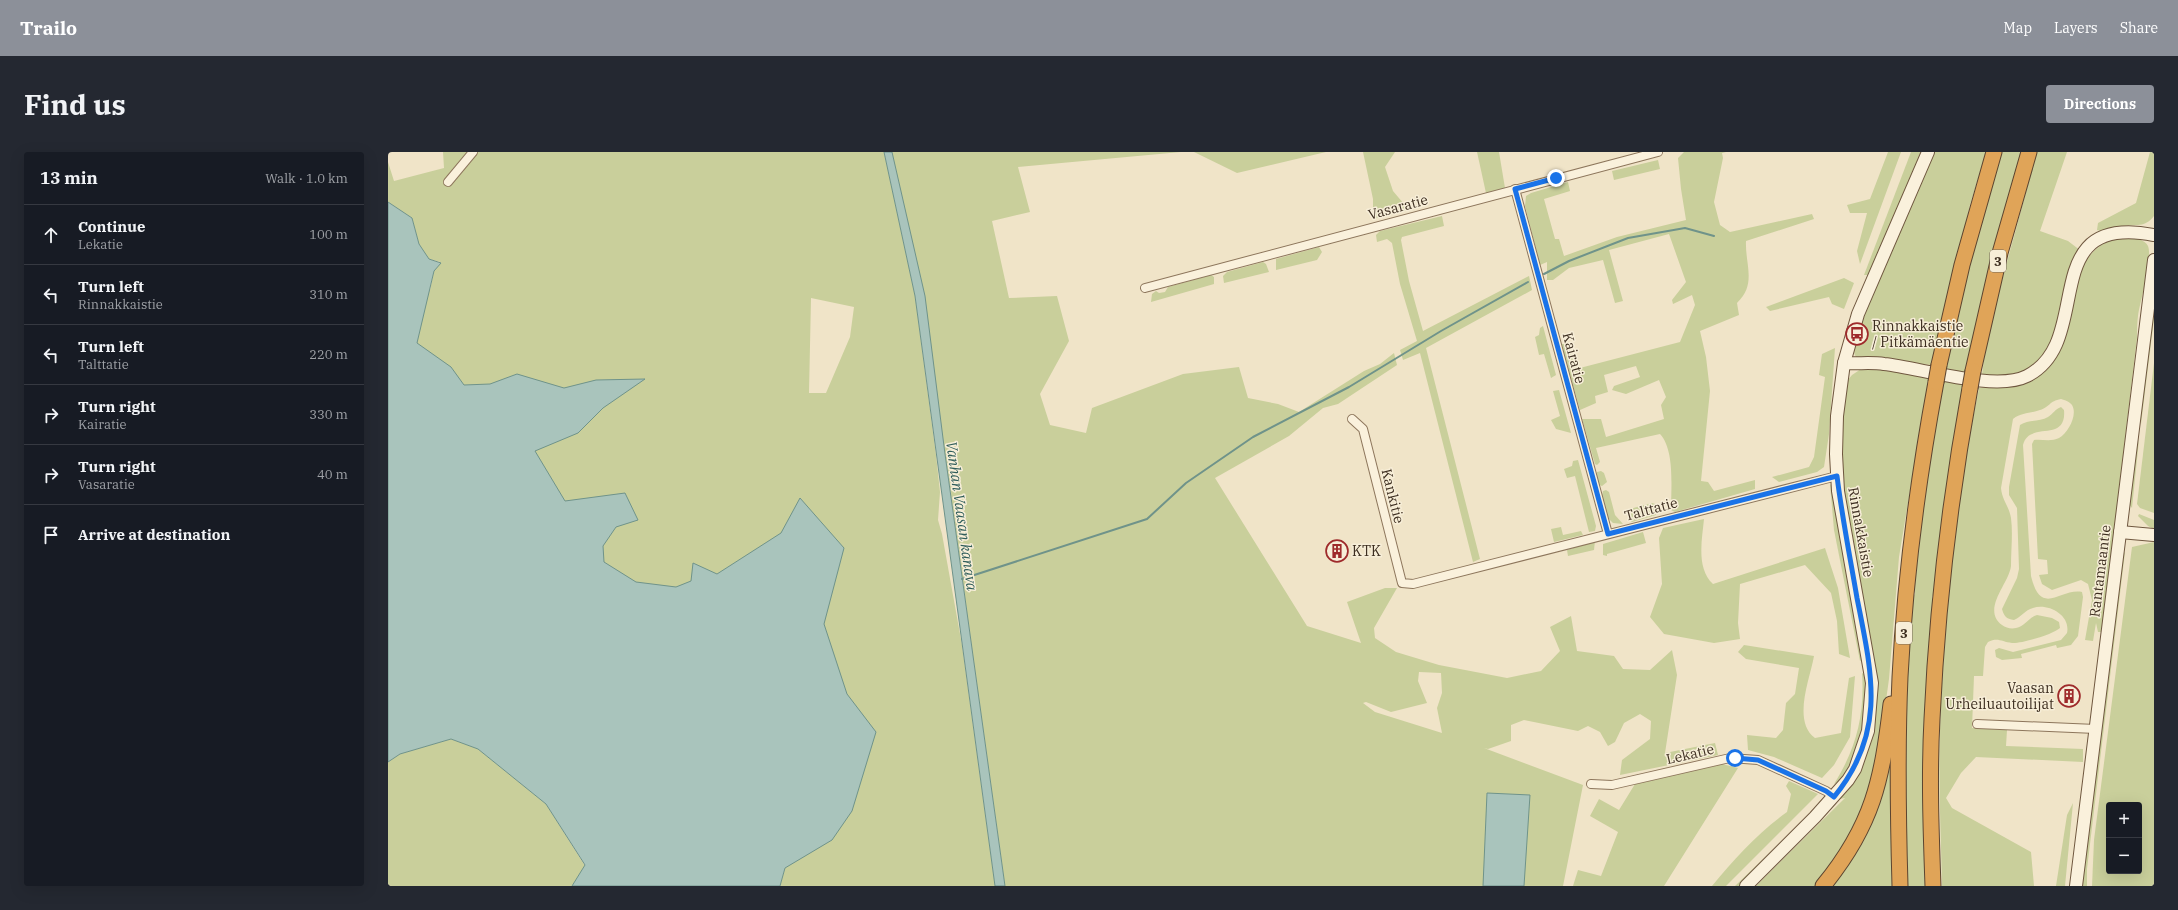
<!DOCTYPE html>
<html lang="en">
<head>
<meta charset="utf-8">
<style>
  :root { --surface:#171b24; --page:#242831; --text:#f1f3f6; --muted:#9ea1a6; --line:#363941; --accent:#8c9099 }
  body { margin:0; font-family:"IBM Plex Serif",serif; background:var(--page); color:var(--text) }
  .controls { position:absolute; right:12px; bottom:12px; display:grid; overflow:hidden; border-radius:4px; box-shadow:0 4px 16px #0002 }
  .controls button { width:36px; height:36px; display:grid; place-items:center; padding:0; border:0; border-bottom:1px solid var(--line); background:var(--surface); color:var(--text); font:20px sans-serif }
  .stop { position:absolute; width:12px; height:12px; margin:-9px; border:3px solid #1a73e8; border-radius:50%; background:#fff }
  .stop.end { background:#1a73e8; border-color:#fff; box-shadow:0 1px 4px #0008 }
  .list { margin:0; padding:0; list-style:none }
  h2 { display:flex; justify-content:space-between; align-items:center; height:52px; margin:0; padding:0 16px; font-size:17px }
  h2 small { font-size:13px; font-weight:400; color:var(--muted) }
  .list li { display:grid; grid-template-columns:26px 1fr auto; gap:12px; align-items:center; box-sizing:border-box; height:60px; padding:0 16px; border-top:1px solid var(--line) }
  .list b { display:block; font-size:15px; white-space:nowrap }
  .list p { margin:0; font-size:13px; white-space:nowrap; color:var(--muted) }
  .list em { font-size:13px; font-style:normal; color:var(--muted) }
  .icon { flex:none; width:22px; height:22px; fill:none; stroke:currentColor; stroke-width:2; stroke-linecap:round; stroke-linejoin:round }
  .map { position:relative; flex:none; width:1766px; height:734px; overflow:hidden; border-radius:4px }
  header { display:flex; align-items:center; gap:24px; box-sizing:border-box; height:56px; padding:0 20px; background:var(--accent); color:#fff }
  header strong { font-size:19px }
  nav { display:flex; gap:22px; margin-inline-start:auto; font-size:14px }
  .intro { display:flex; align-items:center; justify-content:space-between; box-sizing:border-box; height:96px; padding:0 24px }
  h1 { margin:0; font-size:28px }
  .button { padding:10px 18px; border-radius:4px; background:var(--accent); color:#fff; font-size:14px; font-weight:700 }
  main { display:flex; gap:24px; padding:0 24px }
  aside { flex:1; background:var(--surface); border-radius:4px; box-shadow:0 4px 16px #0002 }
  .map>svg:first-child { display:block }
  .green { fill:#c9cf9b; fill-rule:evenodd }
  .water { fill:#a9c4bc; stroke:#6f938a }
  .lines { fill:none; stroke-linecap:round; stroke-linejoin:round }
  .stream { stroke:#6f938a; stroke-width:2 }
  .street-casing { stroke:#8d765c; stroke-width:10 }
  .secondary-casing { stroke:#6f573f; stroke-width:14 }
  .highway-casing { stroke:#5b4430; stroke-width:17 }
  .street { stroke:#faf1dc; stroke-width:8 }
  .secondary { stroke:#faf1dc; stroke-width:12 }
  .highway { stroke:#e0a458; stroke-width:15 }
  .highway-bridge-casing { stroke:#5b4430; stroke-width:17; stroke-linecap:butt }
  .highway-bridge { stroke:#e0a458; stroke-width:15 }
  .route { stroke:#1a73e8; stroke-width:5 }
  .labels { text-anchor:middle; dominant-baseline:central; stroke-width:3; stroke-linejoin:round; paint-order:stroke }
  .shield { fill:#f7eed8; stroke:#756857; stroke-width:1 }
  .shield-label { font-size:13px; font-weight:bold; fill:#3d2e20 }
  .street-label { font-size:14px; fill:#3d2e20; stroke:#f7eed8 }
  .poi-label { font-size:14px; fill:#3d2e20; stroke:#f7eed8; text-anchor:start }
  .water-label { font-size:15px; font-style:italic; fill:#2f5d5a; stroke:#f7eed8 }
</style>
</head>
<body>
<header>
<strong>Trailo</strong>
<nav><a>Map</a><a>Layers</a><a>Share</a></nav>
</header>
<div class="intro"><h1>Find us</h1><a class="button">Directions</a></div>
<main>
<aside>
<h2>13 min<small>Walk · 1.0 km</small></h2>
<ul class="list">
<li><svg class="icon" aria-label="ahead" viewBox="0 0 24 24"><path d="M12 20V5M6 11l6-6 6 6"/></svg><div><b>Continue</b><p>Lekatie</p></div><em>100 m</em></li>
<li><svg class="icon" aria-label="left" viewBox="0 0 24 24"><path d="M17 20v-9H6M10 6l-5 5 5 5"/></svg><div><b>Turn left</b><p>Rinnakkaistie</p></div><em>310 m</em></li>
<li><svg class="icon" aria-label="left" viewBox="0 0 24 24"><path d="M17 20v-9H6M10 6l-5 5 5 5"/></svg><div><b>Turn left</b><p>Talttatie</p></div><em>220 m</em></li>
<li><svg class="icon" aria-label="right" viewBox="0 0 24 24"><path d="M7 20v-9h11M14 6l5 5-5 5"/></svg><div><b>Turn right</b><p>Kairatie</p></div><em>330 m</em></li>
<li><svg class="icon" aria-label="right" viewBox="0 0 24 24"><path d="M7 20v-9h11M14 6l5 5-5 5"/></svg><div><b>Turn right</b><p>Vasaratie</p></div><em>40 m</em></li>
<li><svg class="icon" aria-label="arrive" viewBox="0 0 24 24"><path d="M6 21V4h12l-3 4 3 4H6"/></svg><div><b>Arrive at destination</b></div></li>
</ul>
</aside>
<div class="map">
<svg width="1766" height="734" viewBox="0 0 1766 734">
  <rect width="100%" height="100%" fill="#f0e4c8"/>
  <g class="green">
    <path d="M55,0h441l31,144 21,159 4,37 -2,28 4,14 20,111 33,241h-215l5,-18 2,-2 -399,-549 42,-27 4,-19 6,-9 -11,-3 -10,-15 -7,-26 -24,-16v-40l6,19 50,-13zM423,146l43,9 -4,30 -24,56h-17z"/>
    <path d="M504,0h289l-163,15 12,45 -38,9 17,77 48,-2 12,45 -29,53 10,31 36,8 6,-25 91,-34 56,-7 9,31 30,6 21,8 65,-41 16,-7 14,-11 3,12 -59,39 -15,4 -34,28 -74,42 92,148 54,17 -14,-41 38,-14h12l-23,40 1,10 21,14 43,13 68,13 34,-7 19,-20 -10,-24 21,-11 6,35 37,5 9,13 27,1 22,-20 5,25 -12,78 50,-10 3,12 -98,20 2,-15 28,-21 1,-18 -11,-7 -16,9 -9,19 -7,4 -8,-14 -12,-6 -10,5 -54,-11 -13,5v16l-23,8 -4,-1 99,37 -20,101h-558l-56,-403zM1031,520l22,1 1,20 -5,15 5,25 -67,-21 -12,-9 3,-1 25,10 36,-9 -9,-22z"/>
    <path d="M806,0h132l-89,21z"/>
    <path d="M975,0h32l-10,15 8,24 16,19 -36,9v-20z"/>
    <path d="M1089,0h22l6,36 -19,5z"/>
    <path d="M1296,0h42l-4,1 1,5 -9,44 6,23 10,7 82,-18 2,5 -68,22c-1,24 11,43 -9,62l2,12 -39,16 6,26 4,34 -9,90 7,1 6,9 41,-11v9l-80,23 -4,-2c0,-22 4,-60 -11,-76l-64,14 4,14 -3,3 -2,-1 -13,-45h19l5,18 58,-18 -3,-14 5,-8 -7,-17 -33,14 -14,-4 2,-4 26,-9 -4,-11 -32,9 4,17 -13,4 1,7 -16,7 -19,-66h7l8,25 104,-27 15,-37 -3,-10 -19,9 -1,-4 14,-18 -17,-48 -60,16 14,51 -8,2 -12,-43 -34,8 -16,12h-6v-18l-7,3 -15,-59 1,-10 5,-3 37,-11 2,9 -26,8 11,40h4l5,17 53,-19 69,-17 -5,-31 -3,-31z"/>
    <path d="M1500,0h13l-41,112 -3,-13 10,-38h-17l-3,-8 23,-6z"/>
    <path d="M1523,0h13l-53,121 -3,2h-4z"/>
    <path d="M1545,0h53l-16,53 -38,160 -12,-1 -2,11 11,1 -30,181 -10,122 -13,93 -20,57 -40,57h-60l89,-88 -5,1 23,-40 13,-58 -34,-223 1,-61 4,-36 5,-6 12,-8c-3,-4 -9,-9 -10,-15 -5,-24 66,-169 79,-200z"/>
    <path d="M1612,0h21l-55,221 -20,-3 23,-104z"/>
    <path d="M1649,0h30l-27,79 28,10 21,16c5,-8 18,-17 28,-19 8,-2 27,-1 31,8 5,14 -8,55 -10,70 -1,7 -1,15 -1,22l-35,294h-4l-2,-9 -3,18 -8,-1 7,-40 -4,-16 -7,-4 -29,10 -10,-6 -3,-9 9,-1 -1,-14 -9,-1 -6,-115 2,-4c8,-1 17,2 25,-2 9,-5 19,-23 13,-33 -2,-3 -7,-5 -11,-6 -12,2 -11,8 -21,11 -10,4 -18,2 -27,9l-12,69c1,12 8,18 10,30 2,15 0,32 0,48 -2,18 -30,43 -9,59 4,3 9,4 14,3 9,-2 13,-11 21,-13l15,3 7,4 1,6c-6,6 -39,16 -48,15 -10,-1 -14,-6 -24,-1l-3,5 -2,29h-9l-2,52 35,2 -1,16 77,3v13l-107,-5 -15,16 -15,25 6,10 79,44 3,34h-92c-1,-52 -4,-105 -2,-157 4,-115 16,-229 39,-341l10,-2 -7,-11 5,-40z"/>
    <path d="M1762,0h4v64c-9,12 -18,8 -32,10 -7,0 -15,3 -22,5l-3,-1 1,-7 38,-20z"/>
    <path d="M1270,8l2,9 -46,11 -2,-9z"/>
    <path d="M1054,64l2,10 -42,11 -1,3 8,41 14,50 106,-55 3,14 -106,58 54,211 -7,3 -53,-209 -17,7 -3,-10 17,-9 -17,-57 -8,-41 -5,-4 -10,3 -1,-7 4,-4z"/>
    <path d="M931,95l3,5 -5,8 -41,10v-11z"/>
    <path d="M875,110l3,2 3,8 -45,11 -1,-7 4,-4z"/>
    <path d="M823,123l3,2v7l-63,18 1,-8 4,-3 3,2 6,-1 3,-5z"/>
    <path d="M1456,126l10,5 -10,26 -12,-5 -3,-7 -59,14 -4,-4z"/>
    <path d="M1766,136v31l-13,105 -1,-14z"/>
    <path d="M1155,174l13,49 -5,3 -7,-24 -5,1 -4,-18 4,-2 1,-7z"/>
    <path d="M1447,196l-6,86 -5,33 -7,5 -38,10 -7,-5 37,-10 5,-10 11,-80 -6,-2 3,-21z"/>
    <path d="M1766,211v150l-14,-5 -3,-4z"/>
    <path d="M1555,229l22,2 -30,208 -3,6 2,4 -7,285h-22l-1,-178 8,-111 3,-3 -2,-9 11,-95z"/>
    <path d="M1171,238l12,43 -15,-4 -5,-9 9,-4 -7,-25z"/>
    <path d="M1673,255l3,3c3,34 -35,10 -41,35l8,131c10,42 29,12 51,16l1,5 -5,39 -7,9 -14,3 -1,-3 -35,9 1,4 -20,2 -6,-3 -1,-7 4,-2 14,4 48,-12 6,-7c4,-18 -19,-30 -34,-25 -8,2 -12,9 -19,12 -8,-1 -10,-4 -12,-11l15,-31 2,-9 -2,-61 -8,-13v-8l11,-62c9,-6 20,-3 28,-8 5,-3 7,-8 13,-10z"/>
    <path d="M1751,288l-7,68 -3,-4 5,-46z"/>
    <path d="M1190,308l18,66 -1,5 -6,1 -14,-56 -8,2 -3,-9 8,-3 1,-5z"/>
    <path d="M1213,319l3,2 3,9 -5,4 -3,-1 -3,-10 1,-3z"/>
    <path d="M1442,332l4,5 30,169 -4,3 -26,-131z"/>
    <path d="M1218,338l3,2 6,23 8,9 -10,-1 -6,-6 -5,-22 1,-4z"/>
    <path d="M1264,351l3,1 1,11 -24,7 -3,-2 -3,-10z"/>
    <path d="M1751,362l15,6v9l-6,-3 -10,-10z"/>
    <path d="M1316,367c-2,21 -8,49 9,65l112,-36 13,40 12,70 -11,-4 -2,-33 -6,-28 -26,-28 -65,19 -2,39 2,16 -26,4 -50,-9 -14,-17 12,-33 -3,-46 4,-10z"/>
    <path d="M1173,375l2,8 18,-4 2,4 -29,7 -3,-13z"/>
    <path d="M1255,380l3,11 -39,11v2l-4,-1v-11z"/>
    <path d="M1207,389l-1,9 -26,6 -1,-6z"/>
    <path d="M1766,390v344h-62l2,-46 38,-293zM1721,653h30v66h-30z"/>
    <path d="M1737,400l-38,317v17h-5l41,-332z"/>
    <path d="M1356,493l70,11c-4,23 -22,65 1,82l26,-5 8,-55 6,-2 -5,61 -16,28 -12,13 -48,-21 -26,-7 -1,-15 29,3 7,-8 3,-27 9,-9 4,-26 -53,-9 -8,-7z"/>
    <path d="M1474,521l3,2c5,29 -4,93 -31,109 22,-35 31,-69 28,-111z"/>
    <path d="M63,587l27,10 68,55 39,62 -13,20h-184v-124l12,-8z"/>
    <path d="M1503,604l1,130h-63z"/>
    <path d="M1334,612l16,4 -74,118h-91l5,-16 23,6 17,-44 -28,-16 9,-17 20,11 16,-26z"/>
    <path d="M1401,629l29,13 -92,92h-14c23,-28 46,-53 75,-74l4,-18 -5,-8z"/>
    <path d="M1436,649l-85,85h-4z"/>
    <path d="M1685,651l-8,83h-9l11,-71z"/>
  </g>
  <g class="water">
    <path d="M496,0h8l33,144 20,158 60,432h-10l-80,-590z"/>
    <path d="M0,50l24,16 7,26 10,15 12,4 -7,8 -17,72 34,24 13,18 26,-1 27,-10 47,14 32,-8 49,-1 -42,29 -25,25 -43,18 30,50 60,-8 13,27 -22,7 -13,19 1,16 32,20 40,5 15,-6 2,-18 24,11 64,-41 19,-35 44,50 -20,76 23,70 29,38 -24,79 -20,29 -47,28 -5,18h-208l13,-21 -39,-61 -68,-55 -27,-10 -51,15 -12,8z"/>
    <path d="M1099,641l43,2 -6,91h-41z"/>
  </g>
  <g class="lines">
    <g class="stream">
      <path d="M1156,122l25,-13 59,-23 57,-10 29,8"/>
      <path d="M574,427l185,-60 39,-36 67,-46 96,-50 92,-56 87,-49"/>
    </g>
    <g class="street-casing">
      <g id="street">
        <path d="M60,30l25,-30"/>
        <path d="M1127,37l93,345"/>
        <path d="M757,136l513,-136"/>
        <path d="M964,267l11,10 39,154 11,1 424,-108"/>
        <path d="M1589,572l119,5"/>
        <path d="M1203,632l21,1 118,-27 28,2 68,31 8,6"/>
      </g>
    </g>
    <g class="secondary-casing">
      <g id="secondary">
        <path d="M1456,211c14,1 27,-1 40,1 37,4 112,28 143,12 70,-35 6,-164 127,-141"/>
        <path d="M1732,380l34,3"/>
        <path d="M1358,734l69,-69 33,-37 7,-11 13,-38 4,-48 -34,-192 -2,-37 1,-38 7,-53 14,-49 70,-162"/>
        <path d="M1688,734l78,-626"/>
      </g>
    </g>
    <g class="highway-casing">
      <g id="highway">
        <path d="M1551,213l23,-100 32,-113"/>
        <path d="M1585,219l27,-118 29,-101"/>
        <path d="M1435,734c50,-61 59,-106 68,-182"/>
        <path d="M1512,734c-2,-70 -3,-140 0,-209 5,-99 18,-198 36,-295"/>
        <path d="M1545,734c-2,-55 -4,-111 -1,-167 5,-111 18,-221 38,-331"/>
      </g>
    </g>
    <use href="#street" class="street"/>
    <use href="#secondary" class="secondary"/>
    <use href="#highway" class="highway"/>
    <g class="highway-bridge-casing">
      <g id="highway-bridge">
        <path d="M1548,230l3,-17"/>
        <path d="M1582,236l3,-17"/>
      </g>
    </g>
    <use href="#highway-bridge" class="highway-bridge"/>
  </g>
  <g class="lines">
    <path class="route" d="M1168,26l-41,11 93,345 229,-58c5,41 13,81 20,122 15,76 30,134 -23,199l-8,-6 -68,-31 -23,-2"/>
  </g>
  <defs>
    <g id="bus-ring" transform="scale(1.15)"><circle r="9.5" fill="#f7eed8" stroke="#9e2a2b" stroke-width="1.5"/><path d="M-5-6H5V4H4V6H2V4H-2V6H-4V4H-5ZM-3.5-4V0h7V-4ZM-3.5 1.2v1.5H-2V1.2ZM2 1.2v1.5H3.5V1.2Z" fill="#9e2a2b"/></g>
    <g id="building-ring" transform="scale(1.15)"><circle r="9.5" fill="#f7eed8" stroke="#9e2a2b" stroke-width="1.5"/><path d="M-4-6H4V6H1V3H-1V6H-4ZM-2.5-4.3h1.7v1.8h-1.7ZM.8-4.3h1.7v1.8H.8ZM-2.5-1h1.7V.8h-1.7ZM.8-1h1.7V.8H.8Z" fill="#9e2a2b"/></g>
  </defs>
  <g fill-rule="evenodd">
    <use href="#bus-ring" x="1469" y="182"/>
    <use href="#building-ring" x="949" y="399"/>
    <use href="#building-ring" x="1681" y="544"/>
  </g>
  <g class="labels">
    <g class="shield">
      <rect x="1602" y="98" width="16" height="22" rx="3"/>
      <rect x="1508" y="470" width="16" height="22" rx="3"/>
    </g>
    <g class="shield-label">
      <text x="1610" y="109">3</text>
      <text x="1516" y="481">3</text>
    </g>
    <g class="street-label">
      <text transform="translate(1010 55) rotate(-15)">Vasaratie</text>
      <text transform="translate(1186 206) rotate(75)">Kairatie</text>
      <text transform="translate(1005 344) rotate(76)">Kankitie</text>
      <text transform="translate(1263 357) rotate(-15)">Talttatie</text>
      <text transform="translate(1473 380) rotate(80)">Rinnakkaistie</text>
      <text transform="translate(1712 419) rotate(-83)">Rantamaantie</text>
      <text transform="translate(1302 602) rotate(-13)">Lekatie</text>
    </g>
    <g class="poi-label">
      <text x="1484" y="174">Rinnakkaistie<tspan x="1484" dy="16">/ Pitkämäentie</tspan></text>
      <text x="964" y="399">KTK</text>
      <text x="1666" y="536" text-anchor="end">Vaasan<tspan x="1666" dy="16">Urheiluautoilijat</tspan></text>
    </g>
    <g class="water-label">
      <text transform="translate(574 364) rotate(82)">Vanhan Vaasan kanava</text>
    </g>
  </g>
</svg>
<div class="controls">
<button>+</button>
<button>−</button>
</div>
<div class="stop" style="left:1347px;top:606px"></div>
<div class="stop end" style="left:1168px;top:26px"></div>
</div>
</main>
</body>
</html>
